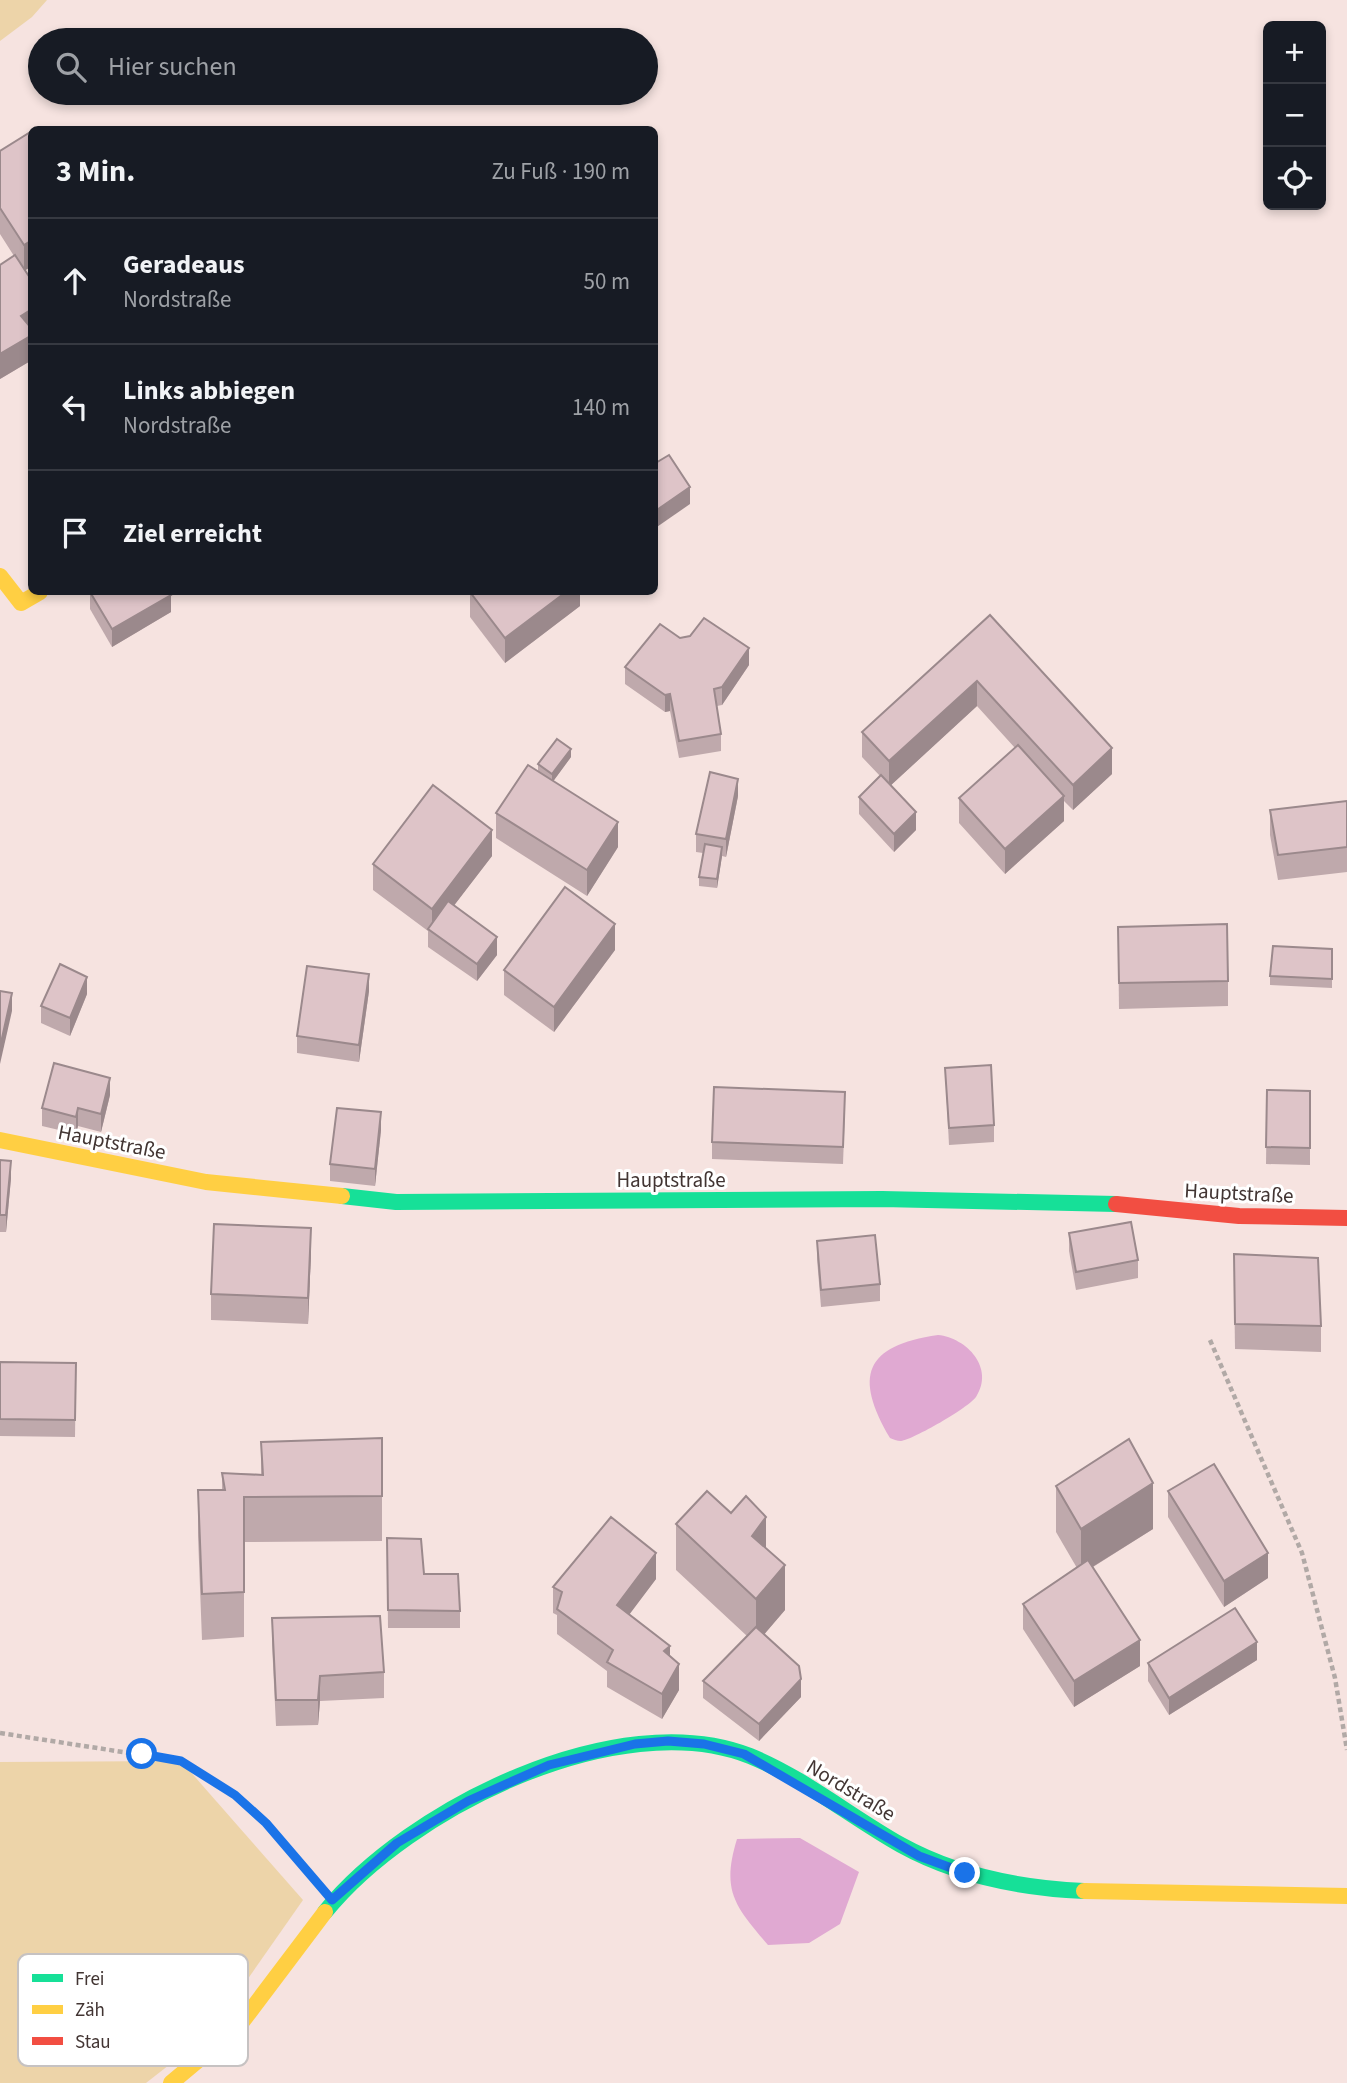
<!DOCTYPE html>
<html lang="de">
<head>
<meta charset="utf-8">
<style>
  :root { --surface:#171b24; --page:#20242c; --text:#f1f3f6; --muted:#9ea1a6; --line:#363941 }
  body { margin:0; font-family:"Source Sans 3",sans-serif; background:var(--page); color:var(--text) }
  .controls { position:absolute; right:21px; top:21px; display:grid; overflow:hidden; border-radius:10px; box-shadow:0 4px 10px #0003 }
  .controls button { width:63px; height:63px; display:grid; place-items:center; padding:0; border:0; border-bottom:2px solid var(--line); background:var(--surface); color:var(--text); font:35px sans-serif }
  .stop { position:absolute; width:21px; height:21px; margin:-16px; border:5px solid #1a73e8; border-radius:50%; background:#fff }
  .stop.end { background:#1a73e8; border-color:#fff; box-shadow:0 2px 7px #0008 }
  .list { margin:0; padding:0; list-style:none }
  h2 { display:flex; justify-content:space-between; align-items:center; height:91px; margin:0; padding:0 28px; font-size:30px }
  h2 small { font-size:23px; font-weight:400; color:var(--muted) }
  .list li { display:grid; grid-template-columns:46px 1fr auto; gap:21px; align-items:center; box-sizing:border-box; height:126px; padding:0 28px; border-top:2px solid var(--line) }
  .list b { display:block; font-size:26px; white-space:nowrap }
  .list p { margin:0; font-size:23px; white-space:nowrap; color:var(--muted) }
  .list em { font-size:23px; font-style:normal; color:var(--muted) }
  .icon { flex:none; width:38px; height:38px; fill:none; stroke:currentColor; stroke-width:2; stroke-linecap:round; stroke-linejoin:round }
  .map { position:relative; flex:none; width:1347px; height:2083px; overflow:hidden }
  .search { position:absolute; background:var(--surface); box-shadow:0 4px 10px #0003; left:28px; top:28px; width:630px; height:77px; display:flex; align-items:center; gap:18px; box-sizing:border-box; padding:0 24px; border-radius:38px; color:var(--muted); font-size:26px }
  .panel { position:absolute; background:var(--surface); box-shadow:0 4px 10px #0003; left:28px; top:126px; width:630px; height:469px; border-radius:10px }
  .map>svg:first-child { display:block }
  .green { fill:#edd4a9 }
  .water { fill:#e0a9d2 }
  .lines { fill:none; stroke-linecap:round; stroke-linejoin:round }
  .path { stroke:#b1a9a6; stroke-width:4.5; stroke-dasharray:5 3.5; stroke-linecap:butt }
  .fast { stroke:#16e098; stroke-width:16 }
  .slow { stroke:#ffcf43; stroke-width:16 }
  .jam { stroke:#f24e42; stroke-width:16 }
  .wall { fill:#bfa9ac }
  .shaded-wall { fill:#9b898c }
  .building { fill:#dec4c8; stroke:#9b898c; stroke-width:2 }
  .route { stroke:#1a73e8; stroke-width:9 }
  .labels { text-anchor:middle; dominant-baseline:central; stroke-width:6; stroke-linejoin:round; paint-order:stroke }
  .street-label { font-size:21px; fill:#423533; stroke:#fff }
  .key { fill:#fff; stroke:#c6c2c2; stroke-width:2 }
  .key-label { font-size:19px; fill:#423533 }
</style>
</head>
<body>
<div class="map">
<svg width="1347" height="2083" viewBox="0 0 1347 2083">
  <rect width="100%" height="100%" fill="#f6e3e0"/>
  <g class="green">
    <path d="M0,0h47l-15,17 -32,24z"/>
    <path d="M181,1761l122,139 -93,133 -64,50h-146v-321z"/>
  </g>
  <g class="water">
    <path d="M938,1335c29,3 57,33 38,62 -8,11 -62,42 -75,44 -4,0 -8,-2 -11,-3 -36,-62 -26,-92 48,-103z"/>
    <path d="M800,1838l59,34 -19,52 -31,19 -41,2c-33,-39 -47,-54 -31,-106z"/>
  </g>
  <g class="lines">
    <g class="path">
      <path d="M1210,1340l92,213 33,125 12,72"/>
      <path d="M0,1733l181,28 54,34 31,28 44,51"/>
    </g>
    <g class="fast">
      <path d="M342,1196l54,6 486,-3 234,5"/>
      <path d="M325,1912c83,-103 293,-208 425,-156 54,22 101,61 151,89 56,31 119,43 183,46"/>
    </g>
    <g class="slow">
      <path d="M0,576l21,27 19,-11"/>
      <path d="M0,1140l206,42 136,14"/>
      <path d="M1084,1891l263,5"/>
      <path d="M171,2083l68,-57 86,-114"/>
    </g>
    <path class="jam" d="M1116,1204l123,12 108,2"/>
  </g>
  <g class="wall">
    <path d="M31,131l1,135 -7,4 7,11v79l-32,19 14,-123 -14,-22v-83z"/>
    <path d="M90,592l81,20 -59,35 -22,-38z"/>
    <path d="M470,592h110v14l-75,57 -35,-46z"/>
    <path d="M990,615l122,159 -39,36 -9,-9v20l-59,53 -46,-51v-25l56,-50 -38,-42 -86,79 25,45 -22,22 -35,-38v-17l21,-21 -18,-19v-25z"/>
    <path d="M680,638l69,27 -27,40 -5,1 4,28v17l-42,7 -9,-47 -5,1 -40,-28v-17z"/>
    <path d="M571,757l-18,24 65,66 -31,49 -91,-58v-25l42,-42v-7z"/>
    <path d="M738,796l-12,61 -4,-1 -5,32 -18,-2v-9l4,-24 -7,-1v-18z"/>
    <path d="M1347,801v71l-69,8 -8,-45v-25z"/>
    <path d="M492,856l-38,49 43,50 -20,26 -49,-34v-16l-55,-41v-26z"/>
    <path d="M1118,927l110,54v25l-109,3z"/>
    <path d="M1332,949v39l-62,-3v-9z"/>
    <path d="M615,950l-61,82 -50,-37v-25z"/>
    <path d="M369,991l-10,71 -62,-9v-17z"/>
    <path d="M87,994l-17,42 -29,-13v-17z"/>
    <path d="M945,1068l49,57v17l-45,3z"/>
    <path d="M1267,1090l43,1v74l-44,-1z"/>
    <path d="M110,1095l-9,37 -23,-6 -2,8 -34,-8v-18z"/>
    <path d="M845,1109l-2,55 -131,-5v-17z"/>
    <path d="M381,1130l-6,56 -45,-5v-17z"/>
    <path d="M0,1160l11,18 -5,54h-6z"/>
    <path d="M1069,1233l69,27v18l-62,12 -7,-39z"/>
    <path d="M817,1241l63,43v17l-59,6 -4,-48z"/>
    <path d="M311,1253l-3,71 -97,-4v-26z"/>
    <path d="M1234,1280l87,46v26l-86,-3z"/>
    <path d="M0,1362l76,1 -1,74 -75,-1z"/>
    <path d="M382,1438v103l-138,1v95l-42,3 -4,-104v-46h24v-17l39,1v-32z"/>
    <path d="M1056,1486l97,43 -60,38 47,99 -66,41 -51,-78v-25l54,-36 -21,-36z"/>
    <path d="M1168,1491l100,87 -44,29 -56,-90z"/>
    <path d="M676,1524l90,24 19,62 -21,24 37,63 -42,44 -56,-43v-17l44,-45 -71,-66z"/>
    <path d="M387,1538l73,73v17h-72z"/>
    <path d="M656,1579l-27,35 41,43 9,33 -17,29 -55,-32v-16l-50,-37v-19l-4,-2v-26z"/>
    <path d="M272,1618l112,54v26l-64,3 -2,24 -42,1 -4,-83z"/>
    <path d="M1257,1660l-88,55 -21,-34v-18z"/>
  </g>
  <g class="shaded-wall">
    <path d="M32,240v26l-8,5v-26z"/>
    <path d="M32,309v51l-32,19v-25l21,-38z"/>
    <path d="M690,487v17l-36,25v-17z"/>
    <path d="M566,592h14v14l-75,57v-25z"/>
    <path d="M171,595v17l-59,35v-18z"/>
    <path d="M749,648v17l-27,40v-18z"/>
    <path d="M977,681v25l-88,81v-26z"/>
    <path d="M670,694v17l-5,1v-17z"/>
    <path d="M1112,748v26l-39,36v-25z"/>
    <path d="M571,749v8l-19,26v-9z"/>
    <path d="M738,779v17l-12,61v-18z"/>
    <path d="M1064,796v25l-59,53v-25z"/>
    <path d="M916,812v18l-22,22v-18z"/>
    <path d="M618,822v25l-31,49v-26z"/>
    <path d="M492,830v26l-59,77 -1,-1v-23z"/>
    <path d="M722,847v9l-5,32v-9z"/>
    <path d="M615,924v26l-61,82v-25z"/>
    <path d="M497,937v18l-20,26v-17z"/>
    <path d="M369,974v17l-10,71v-17z"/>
    <path d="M87,977v17l-17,42v-18z"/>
    <path d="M12,993v18l-12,53v-17z"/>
    <path d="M110,1078v17l-9,37v-18z"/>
    <path d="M78,1108v18l-2,8v-17z"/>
    <path d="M381,1112v18l-6,56v-17z"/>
    <path d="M11,1161v17l-5,54v-17z"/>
    <path d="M311,1228v25l-3,71v-26z"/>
    <path d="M1153,1483v46l-72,45v-45z"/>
    <path d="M766,1517v45l-14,-26z"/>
    <path d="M656,1553v26l-39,52v-26z"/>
    <path d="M1268,1553v25l-44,29v-26z"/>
    <path d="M785,1565v45l-29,34v-45z"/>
    <path d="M1140,1640v26l-66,41v-26z"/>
    <path d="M1257,1642v18l-88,55v-17z"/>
    <path d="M670,1646v25l-6,-20z"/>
    <path d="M679,1664v26l-17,29v-25z"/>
    <path d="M320,1676v25l-2,24v-25z"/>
    <path d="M801,1679v18l-42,44v-17z"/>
  </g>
  <g class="building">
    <path d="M32,131v109l-8,5 -24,-37v-57z"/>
    <path d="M15,255l17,26v28l-11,7 11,13v6l-32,19v-89z"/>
    <path d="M669,455l21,32 -36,25v-48z"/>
    <path d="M90,592h79l2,3 -59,34z"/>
    <path d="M470,592h96l-61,46z"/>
    <path d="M990,615l122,133 -39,37 -96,-104 -88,80 -27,-29z"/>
    <path d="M704,618l45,30 -27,39 -8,2 7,45 -42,7 -9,-47 -5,1 -40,-28 35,-43 20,14 10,-2z"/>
    <path d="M557,739l14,10 -19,25 -14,-10z"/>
    <path d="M1018,745l46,51 -59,53 -46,-51z"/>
    <path d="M528,765l90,57 -31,48 -91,-57z"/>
    <path d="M710,772l28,7 -12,60 -30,-5z"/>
    <path d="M881,775l35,37 -22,22 -35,-37z"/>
    <path d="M433,785l59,45 -60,79 -59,-45z"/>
    <path d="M1347,801v46l-69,8 -8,-45z"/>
    <path d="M705,844l17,3 -5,32 -18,-2z"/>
    <path d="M565,887l50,37 -61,83 -50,-37z"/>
    <path d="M448,901l49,36 -20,27 -49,-35z"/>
    <path d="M1227,924l1,57 -109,2 -1,-56z"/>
    <path d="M1273,946l59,3v30l-62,-3z"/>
    <path d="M60,964l27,13 -17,41 -29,-12z"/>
    <path d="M307,966l62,8 -10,71 -62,-9z"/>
    <path d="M0,991l12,2 -12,54z"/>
    <path d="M54,1063l56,15 -9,36 -23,-6 -2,9 -34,-9z"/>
    <path d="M991,1065l3,60 -45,3 -4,-60z"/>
    <path d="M714,1087l131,5 -2,55 -131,-5z"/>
    <path d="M1267,1090l43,1v57l-44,-1z"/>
    <path d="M337,1108l44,4 -6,57 -45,-5z"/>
    <path d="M0,1160l11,1 -5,54h-6z"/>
    <path d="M1131,1222l7,38 -62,12 -7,-39z"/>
    <path d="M214,1224l97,4 -3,70 -97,-4z"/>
    <path d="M875,1235l5,49 -59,6 -4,-49z"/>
    <path d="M1234,1254l84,4 3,68 -86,-2z"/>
    <path d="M0,1362l76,1 -1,57 -75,-1z"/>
    <path d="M382,1438v58l-138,1v95l-42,2 -4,-104h27l-3,-17 41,2 -2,-33z"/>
    <path d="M1129,1439l24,44 -72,46 -25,-43z"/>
    <path d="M1214,1464l54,89 -44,28 -56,-90z"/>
    <path d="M707,1491l24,22 15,-17 20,21 -14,19 33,29 -29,34 -80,-75z"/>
    <path d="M611,1517l45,36 -39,52 53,41 -6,5 15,13 -17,30 -55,-32 6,-12 -56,-41 5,-17 -9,-5z"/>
    <path d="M387,1538l34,1 3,35h34l2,37 -72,-1z"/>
    <path d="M1088,1560l52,80 -66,41 -51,-77z"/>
    <path d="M1235,1608l22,34 -88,56 -21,-35z"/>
    <path d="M380,1616l4,56 -64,4 -2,24h-42l-4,-82z"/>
    <path d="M756,1627l43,39 2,13 -42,45 -56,-43z"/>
  </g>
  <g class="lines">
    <path class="route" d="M142,1754l39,7 54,34 31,28 66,77 65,-57 71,-42 81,-36 86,-21 33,-3 36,3 40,10 175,102 46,17"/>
  </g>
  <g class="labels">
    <g class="street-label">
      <text transform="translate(112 1142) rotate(11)">Hauptstraße</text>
      <text x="671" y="1180">Hauptstraße</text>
      <text transform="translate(1239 1193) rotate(3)">Hauptstraße</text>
      <text transform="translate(851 1790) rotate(31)">Nordstraße</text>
    </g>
  </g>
  <rect x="18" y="1954" width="230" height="112" rx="10" class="key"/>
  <rect x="32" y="1974" width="31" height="8" fill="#16e098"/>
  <rect x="32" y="2005" width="31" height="9" fill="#ffcf43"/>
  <rect x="32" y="2037" width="31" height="8" fill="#f24e42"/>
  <g class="key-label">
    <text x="75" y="1985">Frei</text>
    <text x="75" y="2016">Zäh</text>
    <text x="75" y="2048">Stau</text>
  </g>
</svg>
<div class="controls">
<button>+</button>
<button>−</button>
<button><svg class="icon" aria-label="locate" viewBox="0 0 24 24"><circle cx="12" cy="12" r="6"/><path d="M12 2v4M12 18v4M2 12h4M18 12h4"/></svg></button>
</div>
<div class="stop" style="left:142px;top:1754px"></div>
<div class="stop end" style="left:965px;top:1873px"></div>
<div class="search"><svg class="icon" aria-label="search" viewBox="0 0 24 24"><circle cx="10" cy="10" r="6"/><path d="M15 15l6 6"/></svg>Hier suchen</div>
<section class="panel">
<h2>3 Min.<small>Zu Fuß · 190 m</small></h2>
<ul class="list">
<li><svg class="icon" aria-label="ahead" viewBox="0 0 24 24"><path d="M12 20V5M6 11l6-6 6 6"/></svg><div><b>Geradeaus</b><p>Nordstraße</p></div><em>50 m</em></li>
<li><svg class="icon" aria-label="left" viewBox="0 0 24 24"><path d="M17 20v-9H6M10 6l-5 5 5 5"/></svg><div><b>Links abbiegen</b><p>Nordstraße</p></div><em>140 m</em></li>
<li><svg class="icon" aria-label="arrive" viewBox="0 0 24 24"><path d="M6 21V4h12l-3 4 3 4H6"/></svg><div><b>Ziel erreicht</b></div></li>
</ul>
</section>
</div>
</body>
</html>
